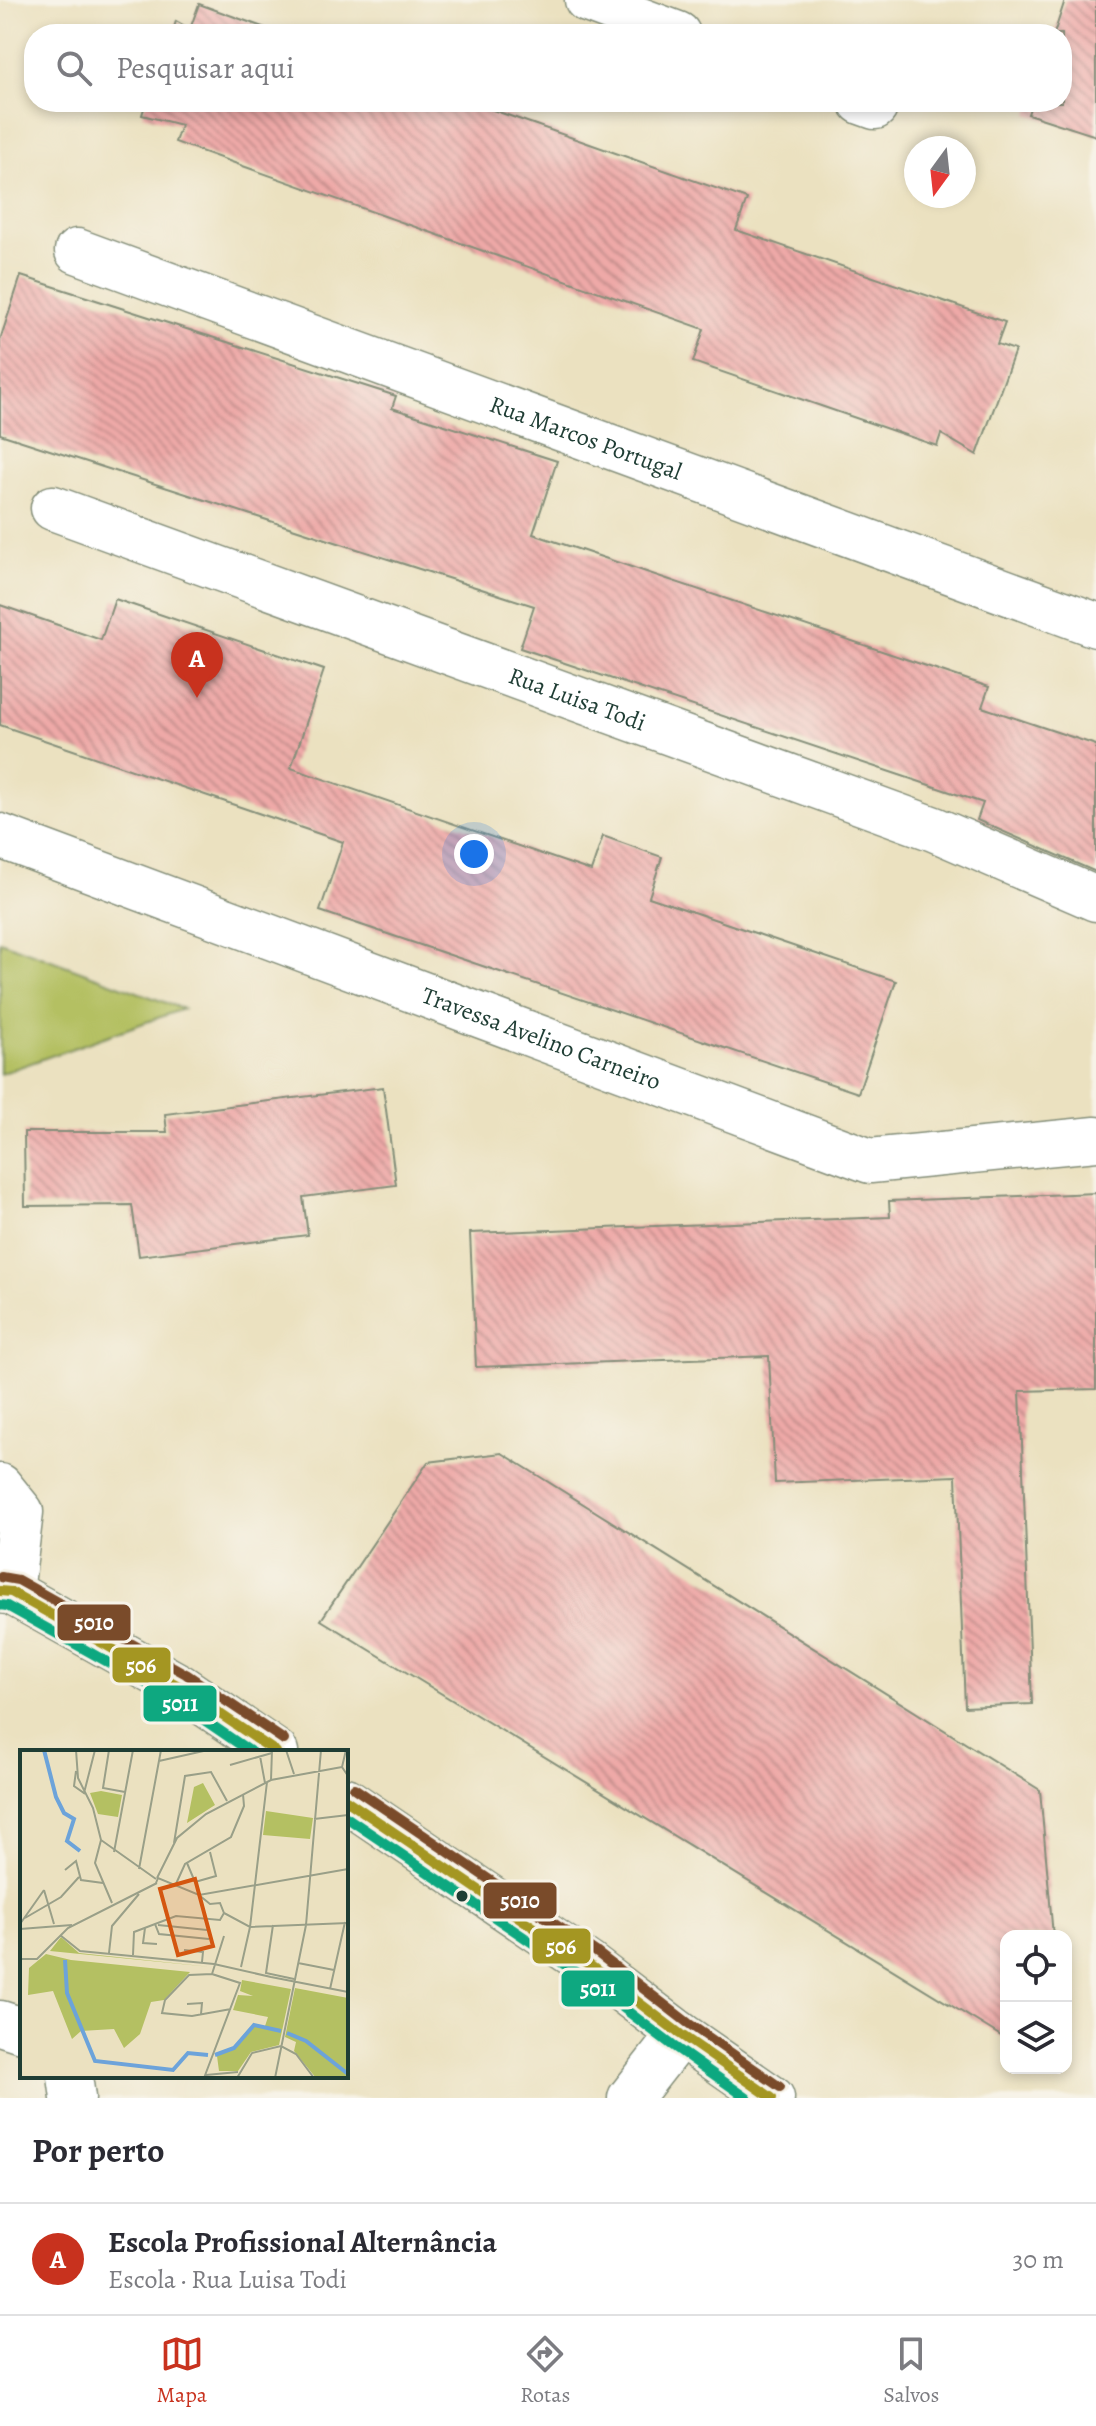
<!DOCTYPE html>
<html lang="pt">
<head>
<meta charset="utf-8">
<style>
  :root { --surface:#fff; --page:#f2f2f3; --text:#2b2b33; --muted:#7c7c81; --line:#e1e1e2; --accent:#c8321e }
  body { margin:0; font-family:Alegreya,serif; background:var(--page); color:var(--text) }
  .controls { position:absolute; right:24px; bottom:24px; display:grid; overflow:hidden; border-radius:16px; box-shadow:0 4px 12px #0003 }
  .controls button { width:72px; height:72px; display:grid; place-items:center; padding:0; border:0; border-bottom:2px solid var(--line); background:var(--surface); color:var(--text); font:40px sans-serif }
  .compass { position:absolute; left:904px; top:136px; width:72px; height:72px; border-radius:50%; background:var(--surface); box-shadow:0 4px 12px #0003; rotate:195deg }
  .you { position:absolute; left:474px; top:854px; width:28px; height:28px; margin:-20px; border:6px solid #fff; border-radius:50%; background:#1a73e8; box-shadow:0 0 0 12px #1a73e833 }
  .badge { display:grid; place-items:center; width:52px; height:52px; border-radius:50%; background:var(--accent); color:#fff; font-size:26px; font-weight:700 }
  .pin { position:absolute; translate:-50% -66px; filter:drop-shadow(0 2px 4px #0008) }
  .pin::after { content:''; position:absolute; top:42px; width:28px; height:24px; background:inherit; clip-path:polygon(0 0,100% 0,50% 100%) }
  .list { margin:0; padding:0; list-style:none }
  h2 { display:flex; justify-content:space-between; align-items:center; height:104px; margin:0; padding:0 32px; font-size:34px }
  h2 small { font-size:26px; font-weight:400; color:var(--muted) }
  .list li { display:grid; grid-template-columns:52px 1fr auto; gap:24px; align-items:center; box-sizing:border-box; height:112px; padding:0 32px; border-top:2px solid var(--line) }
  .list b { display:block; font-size:30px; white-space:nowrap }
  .list p { margin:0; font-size:26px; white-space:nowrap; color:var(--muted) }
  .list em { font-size:26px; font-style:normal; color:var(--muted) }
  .icon { flex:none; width:44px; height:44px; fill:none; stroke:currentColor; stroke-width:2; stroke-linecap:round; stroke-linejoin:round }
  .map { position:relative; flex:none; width:1096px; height:2098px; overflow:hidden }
  .search { position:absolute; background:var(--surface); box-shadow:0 4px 12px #0003; left:24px; right:24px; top:24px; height:88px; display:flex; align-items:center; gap:20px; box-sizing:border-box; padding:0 28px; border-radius:32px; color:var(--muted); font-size:30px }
  .sheet { height:216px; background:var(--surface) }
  nav { display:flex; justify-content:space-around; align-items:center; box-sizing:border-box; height:112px; border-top:2px solid var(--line); background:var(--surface); font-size:22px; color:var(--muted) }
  nav a { display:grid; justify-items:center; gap:4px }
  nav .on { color:var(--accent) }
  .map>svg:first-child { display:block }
  .green { fill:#b4c062; stroke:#6a7e4b; stroke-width:2 }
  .building { fill:url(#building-back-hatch) }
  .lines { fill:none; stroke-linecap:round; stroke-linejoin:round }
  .minor-casing { stroke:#858f7a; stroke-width:47 }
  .major-casing { stroke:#858f7a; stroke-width:47 }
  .minor { stroke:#fff; stroke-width:44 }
  .major { stroke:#fff; stroke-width:44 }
  .bus-1-casing { stroke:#f7f3e8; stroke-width:16 }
  .bus-2-casing { stroke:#f7f3e8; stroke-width:16 }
  .bus-3-casing { stroke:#f7f3e8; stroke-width:16 }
  .bus-1 { stroke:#a49622; stroke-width:10 }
  .bus-2 { stroke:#0ea880; stroke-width:10 }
  .bus-3 { stroke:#7a4b2a; stroke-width:10 }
  .bus-dot { fill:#1f3d34; stroke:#f7f3e8; stroke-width:3 }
  .labels { text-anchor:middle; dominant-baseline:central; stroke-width:7; stroke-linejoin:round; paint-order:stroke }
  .street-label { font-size:24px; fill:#1f3d34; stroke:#f7f3e8 }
  .inset-river { fill:none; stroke:#6ca3da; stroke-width:4 }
  .inset-road { fill:none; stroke:#999f88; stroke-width:2 }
  .view { fill:#d45610; fill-opacity:0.15; stroke:#d45610; stroke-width:4 }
  .inset-edge { fill:none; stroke:#1f3d34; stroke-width:4 }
  .line-badge { stroke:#f7f3e8; stroke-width:3 }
  .badge-label { font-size:22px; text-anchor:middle; font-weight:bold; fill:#fff }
</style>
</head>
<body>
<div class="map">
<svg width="1096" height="2098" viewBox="0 0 1096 2098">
  <defs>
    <pattern id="building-back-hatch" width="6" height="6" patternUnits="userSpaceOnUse" patternTransform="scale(2)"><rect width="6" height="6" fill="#eea9a7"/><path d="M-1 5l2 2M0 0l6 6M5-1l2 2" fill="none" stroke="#c08b89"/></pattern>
  </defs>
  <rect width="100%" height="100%" fill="#f7f3e8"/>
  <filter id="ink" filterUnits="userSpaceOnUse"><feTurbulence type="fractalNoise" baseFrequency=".0125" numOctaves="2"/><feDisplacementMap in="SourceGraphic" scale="16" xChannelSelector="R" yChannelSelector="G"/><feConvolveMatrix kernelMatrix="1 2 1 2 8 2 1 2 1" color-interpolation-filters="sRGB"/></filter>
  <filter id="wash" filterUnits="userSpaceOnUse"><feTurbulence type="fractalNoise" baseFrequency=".006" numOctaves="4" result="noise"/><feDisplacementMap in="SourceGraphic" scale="32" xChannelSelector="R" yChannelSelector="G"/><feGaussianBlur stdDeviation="1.8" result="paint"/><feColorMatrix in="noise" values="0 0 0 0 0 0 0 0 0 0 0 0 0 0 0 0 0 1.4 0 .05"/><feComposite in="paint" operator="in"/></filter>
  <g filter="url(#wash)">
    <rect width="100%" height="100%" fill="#ebe1c0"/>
    <path class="green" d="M0,941l183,68 -183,65z"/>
    <g id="blocks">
      <g class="building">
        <path d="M1065,0h31v136l-68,-22 4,-12h30v-68h-8z"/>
        <path d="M199,4l83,30h-110l4,-13 14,8z"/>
        <path d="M146,102h324l277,97 -11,31 269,92 -8,22 18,6 -38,105 -36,-21 -4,12 -244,-84 11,-33 -529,-187 6,-17 -39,-10z"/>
        <path d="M21,276l375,120 -4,12 165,53 -24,73 456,153 -7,20 114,38v127l-119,-52 6,-17 -463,-155 14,-42 -534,-172v-94z"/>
        <path d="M115,599l209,71 -33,98 300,103 12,-35 59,21 -13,40 247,84 -38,112 -538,-182 23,-69 -343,-117v-120l101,35z"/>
        <path d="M383,1087l13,98 -93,12 5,38 -169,21 -7,-51 -107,1 -1,-74h143l-2,-18z"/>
        <path d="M1096,1193v196l-76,2 12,313 -67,3 -9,-231 -181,7 -6,-127 -293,11 -6,-134 420,-16 -1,-16z"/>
        <path d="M502,1453l538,337 13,146h-47v103l-685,-419 107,-158z"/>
      </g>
    </g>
  </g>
  <g filter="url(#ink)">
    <use href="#blocks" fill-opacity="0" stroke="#858f7a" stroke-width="2"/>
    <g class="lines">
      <g class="minor-casing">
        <g id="minor">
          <path d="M587,0l91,34"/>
          <path d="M861,102l14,5"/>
          <path id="s1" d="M77,251l1019,374"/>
          <path id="s2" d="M53,508l881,321 162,70"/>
          <path id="s3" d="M0,836l870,325 226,-22"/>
          <path d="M0,1486l21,26 -10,80"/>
          <path d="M0,2023l22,7"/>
          <path d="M70,2076l3,22"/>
          <path d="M630,2098l50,-64"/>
        </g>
      </g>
      <g class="major-casing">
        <g id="major">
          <path d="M0,1591l11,1 168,94 97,66"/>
          <path d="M346,1800l242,164 92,70 92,64"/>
        </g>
      </g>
      <use href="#minor" class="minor"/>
      <use href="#major" class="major"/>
      <g class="bus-1-casing">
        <g id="bus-1">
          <path d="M0,1591l11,1 168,94 97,66"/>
          <path d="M346,1800l242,164 92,70 92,64"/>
        </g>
      </g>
      <g class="bus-2-casing">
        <g id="bus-2">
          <path d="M0,1605l7,1 165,92 79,54"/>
          <path d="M346,1817l234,158 92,70 75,53"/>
        </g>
      </g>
      <g class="bus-3-casing">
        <g id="bus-3">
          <path d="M1,1577l17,3 168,94 98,66"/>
          <path d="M354,1788l242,164 92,71 92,64"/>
        </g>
      </g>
      <use href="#bus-1" class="bus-1"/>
      <use href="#bus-2" class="bus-2"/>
      <use href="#bus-3" class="bus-3"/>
    </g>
  </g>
  <circle class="bus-dot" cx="462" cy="1896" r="7"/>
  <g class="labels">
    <g class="street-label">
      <text stroke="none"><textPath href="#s1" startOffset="542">Rua Marcos Portugal</textPath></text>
      <text stroke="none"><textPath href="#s2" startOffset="558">Rua Luisa Todi</textPath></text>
      <text stroke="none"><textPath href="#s3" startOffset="578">Travessa Avelino Carneiro</textPath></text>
    </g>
  </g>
  <g transform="translate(20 1750)">
    <rect width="328" height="328" fill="#ebe1c0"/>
    <path d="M183,33l12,22 -28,18 7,-36zM41,187l18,16 132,14 -161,-16zM26,204l25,6 119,12 -26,28 -13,2 -11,32 -16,14 -10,-19 -33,2 -9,8 -19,-48 -25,4 1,-27zM222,230l49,9 -12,56 -28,7 -13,19h-19l-2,-15 18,-8 20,-23 10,1 3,-9 -35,-7 5,-15 15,1 -13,-5zM275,238l53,10v80h-32l-22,-27 2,-9 -11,-5z" fill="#b4c062"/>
    <path d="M81,41l21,4 -4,22 -20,-3 -8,-21zM246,61l47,7 -3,21 -47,-4z" fill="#b4c062"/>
    <path class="inset-river" d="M24,0l12,47 8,16 10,6 -7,22 13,10M45,210l2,33 28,68 78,9 15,-17 20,2M267,283l19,8 42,33M195,305l19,-7 20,-23 27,6"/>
    <path class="inset-road" d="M56,0l2,28 15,30 8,32 55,39M89,0l-6,38 22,4M266,0l8,24M326,0l-4,17 6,9M240,6l5,27M139,11l49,-11M210,15l42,-12M56,21l-2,15 10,7 11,-43M251,30l1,-30M294,69l34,-4M81,90l-6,23 17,40M154,93l11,-67 26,-4 16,29M94,102l19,-102M167,113l8,19 21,-6 -6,-24M119,119l22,-119M45,120l11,-9 5,19 22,3M137,128l20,-40 29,-24 65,-34 71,-13M136,133l2,-5 41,17 149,-26M155,136l10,-22 46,-27 13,-31 -1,-12M24,140l10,34M179,145l11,9 10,-1 4,10 26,14 98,-4M5,168l36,-21 18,-20M0,174l24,-34M135,174l4,10 50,5M138,175l49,5M253,175l-7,48 28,6M125,178l-2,15 14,1M0,179l52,-4M40,185l20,16 134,13 57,13M164,200l19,2 -1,10M89,203l3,-27 27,-32M113,205l1,-23 42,-16 44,4 4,-7M0,209h17l31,-31 89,-45M278,213l36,7M221,217l9,-40 17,-145M192,224l-23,1 -24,25 -3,13 30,3 39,-7M251,227l77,15M310,239l15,-67M167,254l15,-1 -1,11M186,325l32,-3M184,328l36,-95 -28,-9 12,-38M217,328l15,-25 29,-7 15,8 18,24M255,328l31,-153 15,-175"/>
    <path class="view" d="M175,129l18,67 -35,9 -18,-66z"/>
    <rect width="328" height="328" class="inset-edge"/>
  </g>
  <g class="line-badge">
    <rect x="56" y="1603" width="76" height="39" rx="8" fill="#7a4b2a"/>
    <rect x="111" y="1646" width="61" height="38" rx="8" fill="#a49622"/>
    <rect x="142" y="1684" width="76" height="39" rx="8" fill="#0ea880"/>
    <rect x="482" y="1881" width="76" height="39" rx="8" fill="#7a4b2a"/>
    <rect x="531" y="1927" width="61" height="38" rx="8" fill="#a49622"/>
    <rect x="560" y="1969" width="76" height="39" rx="8" fill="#0ea880"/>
  </g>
  <g class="badge-label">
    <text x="94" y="1630">5010</text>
    <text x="141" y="1673">506</text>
    <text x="180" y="1711">5011</text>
    <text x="520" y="1908">5010</text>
    <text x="561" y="1954">506</text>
    <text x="598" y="1996">5011</text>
  </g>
</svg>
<div class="controls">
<button><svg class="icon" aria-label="locate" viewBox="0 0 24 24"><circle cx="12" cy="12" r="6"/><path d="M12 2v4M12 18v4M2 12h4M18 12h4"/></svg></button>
<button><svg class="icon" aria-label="layers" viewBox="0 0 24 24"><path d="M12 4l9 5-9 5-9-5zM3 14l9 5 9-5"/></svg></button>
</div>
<svg class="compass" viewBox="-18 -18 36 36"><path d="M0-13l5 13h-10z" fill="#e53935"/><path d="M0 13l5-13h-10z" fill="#7c7c81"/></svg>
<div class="you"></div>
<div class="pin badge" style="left:197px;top:698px">A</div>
<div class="search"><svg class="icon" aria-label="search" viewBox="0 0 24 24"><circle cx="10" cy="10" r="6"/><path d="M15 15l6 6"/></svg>Pesquisar aqui</div>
</div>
<section class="sheet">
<h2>Por perto<small></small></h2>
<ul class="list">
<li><span class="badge">A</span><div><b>Escola Profissional Alternância</b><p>Escola · Rua Luisa Todi</p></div><em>30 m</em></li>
</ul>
</section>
<nav>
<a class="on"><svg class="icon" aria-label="map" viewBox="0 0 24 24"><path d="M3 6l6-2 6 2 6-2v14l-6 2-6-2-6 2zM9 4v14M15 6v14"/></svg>Mapa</a>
<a><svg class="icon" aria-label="directions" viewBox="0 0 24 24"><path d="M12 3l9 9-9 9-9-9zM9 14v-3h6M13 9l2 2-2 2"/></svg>Rotas</a>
<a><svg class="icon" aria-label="saved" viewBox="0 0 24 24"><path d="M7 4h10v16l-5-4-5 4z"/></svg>Salvos</a>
</nav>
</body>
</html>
